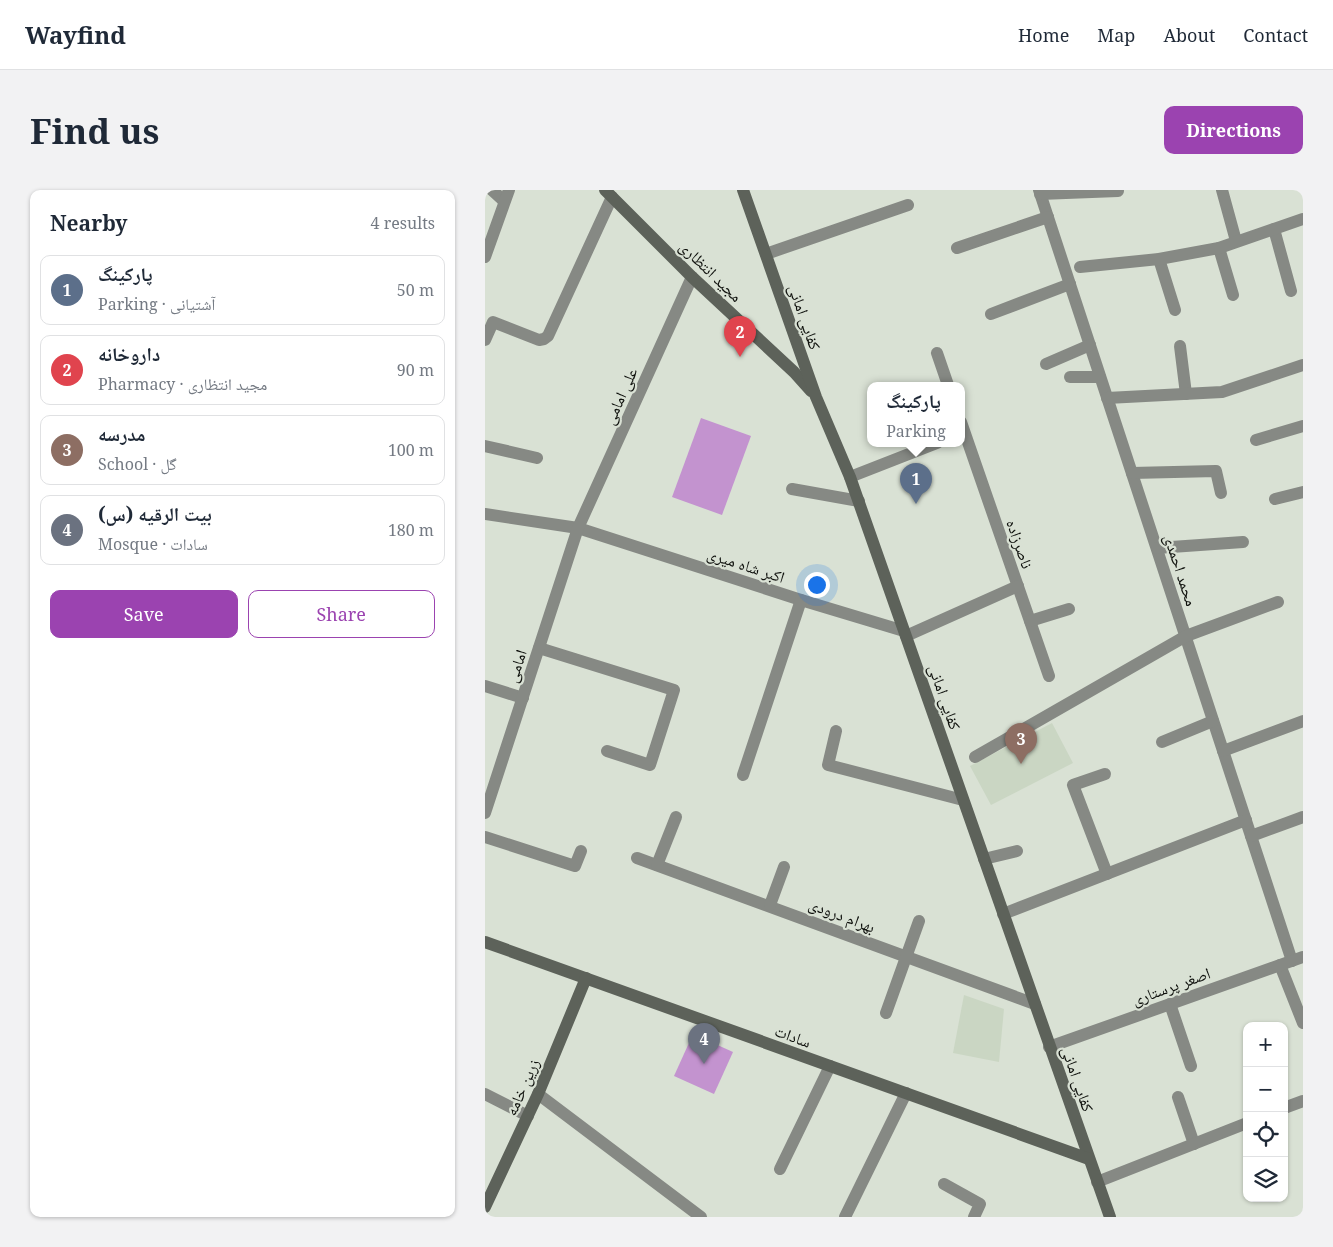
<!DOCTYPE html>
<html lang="en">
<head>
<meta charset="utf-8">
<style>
  :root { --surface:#fff; --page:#f2f2f3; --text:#1f2937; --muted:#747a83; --line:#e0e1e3; --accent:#9b43b0 }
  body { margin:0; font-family:"Noto Serif","Noto Naskh Arabic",serif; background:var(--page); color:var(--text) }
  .controls { position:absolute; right:15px; bottom:15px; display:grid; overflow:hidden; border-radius:10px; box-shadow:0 1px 4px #0004 }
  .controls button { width:45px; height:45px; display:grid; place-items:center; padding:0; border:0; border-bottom:1px solid var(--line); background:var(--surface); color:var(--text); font:25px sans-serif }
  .you { position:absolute; left:331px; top:394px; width:18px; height:18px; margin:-12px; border:4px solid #fff; border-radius:50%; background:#1a73e8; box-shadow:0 0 0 8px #1a73e833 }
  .badge { display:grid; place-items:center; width:32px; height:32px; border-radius:50%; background:var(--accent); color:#fff; font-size:16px; font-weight:700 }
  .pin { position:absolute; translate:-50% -41px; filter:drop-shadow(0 1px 2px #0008) }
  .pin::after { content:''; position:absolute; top:26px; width:18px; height:15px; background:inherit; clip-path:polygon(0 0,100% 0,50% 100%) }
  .popup { position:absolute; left:382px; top:192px; width:98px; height:65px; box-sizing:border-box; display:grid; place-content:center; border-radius:10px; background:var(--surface); filter:drop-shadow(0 1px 4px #0005); font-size:16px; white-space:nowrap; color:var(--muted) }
  .popup b { font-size:19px; color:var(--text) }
  .popup::after { content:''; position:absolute; left:50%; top:100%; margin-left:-10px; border:10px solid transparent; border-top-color:var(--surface) }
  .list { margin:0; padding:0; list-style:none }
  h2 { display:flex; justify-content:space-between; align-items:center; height:65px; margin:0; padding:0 20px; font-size:21px }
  h2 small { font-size:16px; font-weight:400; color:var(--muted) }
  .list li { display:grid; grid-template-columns:32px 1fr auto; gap:15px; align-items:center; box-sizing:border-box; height:70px; margin:0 10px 10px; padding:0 10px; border:1px solid var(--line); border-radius:10px }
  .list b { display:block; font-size:19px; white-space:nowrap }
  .list p { margin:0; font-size:16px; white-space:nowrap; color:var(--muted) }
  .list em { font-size:16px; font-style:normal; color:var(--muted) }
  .actions { display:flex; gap:10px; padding:15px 20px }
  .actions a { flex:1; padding:11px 0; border:1px solid var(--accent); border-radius:10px; text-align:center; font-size:18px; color:var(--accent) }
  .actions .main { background:var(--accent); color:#fff }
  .icon { flex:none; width:28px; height:28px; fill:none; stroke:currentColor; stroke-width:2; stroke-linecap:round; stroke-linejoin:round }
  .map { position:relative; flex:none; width:818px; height:1027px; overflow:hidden; border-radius:10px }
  header { display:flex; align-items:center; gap:30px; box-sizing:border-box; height:70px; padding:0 25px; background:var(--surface); border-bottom:1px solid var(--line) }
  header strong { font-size:24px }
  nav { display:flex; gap:28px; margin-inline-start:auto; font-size:18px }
  .intro { display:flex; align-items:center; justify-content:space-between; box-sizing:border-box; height:120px; padding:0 30px }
  h1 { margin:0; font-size:35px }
  .button { padding:12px 22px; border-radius:10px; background:var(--accent); color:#fff; font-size:18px; font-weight:700 }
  main { display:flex; gap:30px; padding:0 30px }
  aside { flex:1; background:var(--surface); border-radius:10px; box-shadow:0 1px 4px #0004 }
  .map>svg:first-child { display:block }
  .built { fill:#cad6c3 }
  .building { fill:#c393cf }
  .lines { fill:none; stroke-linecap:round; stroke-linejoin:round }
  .street { stroke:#868984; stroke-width:12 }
  .secondary { stroke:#5d625a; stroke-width:12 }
  .labels { text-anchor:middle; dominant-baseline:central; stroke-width:4.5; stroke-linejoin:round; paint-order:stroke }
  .street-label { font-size:16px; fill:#0e100c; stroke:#d9e1d4 }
</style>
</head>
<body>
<header>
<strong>Wayfind</strong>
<nav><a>Home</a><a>Map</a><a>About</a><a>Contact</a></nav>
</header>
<div class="intro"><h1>Find us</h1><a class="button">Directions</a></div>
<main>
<aside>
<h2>Nearby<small>4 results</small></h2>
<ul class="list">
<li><span class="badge" style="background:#5c6f8a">1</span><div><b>پارکینگ</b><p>Parking · آشتیانی</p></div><em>50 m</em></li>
<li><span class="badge" style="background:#e0444e">2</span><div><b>داروخانه</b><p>Pharmacy · مجید انتظاری</p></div><em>90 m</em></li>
<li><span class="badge" style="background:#8d6e63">3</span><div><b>مدرسه</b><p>School · گل</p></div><em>100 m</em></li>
<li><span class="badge" style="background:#6b7280">4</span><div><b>بیت الرقیه (س)</b><p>Mosque · سادات</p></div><em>180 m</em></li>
</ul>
<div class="actions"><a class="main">Save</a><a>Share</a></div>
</aside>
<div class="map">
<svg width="818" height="1027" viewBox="0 0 818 1027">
  <rect width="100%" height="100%" fill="#d9e1d4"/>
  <g class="built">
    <path d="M567,533l21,40 -82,42 -21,-39z"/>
    <path d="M479,805l40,14 -5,53 -46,-9z"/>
  </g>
  <g class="building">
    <path d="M216,228l50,18 -29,79 -50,-18z"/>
    <path d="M208,844l40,18 -19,42 -40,-18z"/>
  </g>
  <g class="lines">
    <g class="street">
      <path d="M7,0l12,11"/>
      <path d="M554,0l253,771"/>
      <path d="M737,0l14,51"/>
      <path d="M555,4l78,-3"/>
      <path d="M789,39l17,62"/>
      <path d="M472,58l91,-31"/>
      <path d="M734,58l14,47"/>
      <path d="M281,64l142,-49"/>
      <path d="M0,67l24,-67"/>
      <path d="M674,69l16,51"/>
      <path d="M595,77l79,-8 60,-11 84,-29"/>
      <path d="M506,124l79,-30"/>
      <path d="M0,150l8,-18 46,18 5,-1 4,-3 64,-139"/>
      <path d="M695,156l6,48"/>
      <path d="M452,163l11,32"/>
      <path d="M561,174l44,-19"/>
      <path d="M585,187h30"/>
      <path d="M622,208l115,-6 81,-27"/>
      <path d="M476,232l88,254"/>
      <path d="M771,250l47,-14"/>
      <path d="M0,256l52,12"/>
      <path d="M647,283l84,-2 5,22"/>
      <path d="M365,287l87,-34"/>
      <path d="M307,299l67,12"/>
      <path d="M790,309l28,-7"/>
      <path d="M0,324l93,14 223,72 103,31"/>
      <path d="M672,358l86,-6"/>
      <path d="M545,431l39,-12"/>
      <path d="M421,446l112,-50"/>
      <path d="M54,458l135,42 -24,75 -43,-14"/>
      <path d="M0,496l38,12"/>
      <path d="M351,541l-8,34 135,35"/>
      <path d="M677,552l51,-21"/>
      <path d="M738,561l80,-30"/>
      <path d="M490,567l211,-121 92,-34"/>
      <path d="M620,584l-32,11 34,89"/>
      <path d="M258,585l58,-175"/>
      <path d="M0,623l93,-285 114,-251"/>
      <path d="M766,646l52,-19"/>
      <path d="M0,647l90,29 6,-15"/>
      <path d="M152,668l398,146"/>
      <path d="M499,669l33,-8"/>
      <path d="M172,675l19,-48"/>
      <path d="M285,715l14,-38"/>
      <path d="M518,724l243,-94"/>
      <path d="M795,775l23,58"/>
      <path d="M685,814l21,62"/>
      <path d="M401,823l33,-92"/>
      <path d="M564,857l254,-90"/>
      <path d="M0,904l43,22"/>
      <path d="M53,904l163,123"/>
      <path d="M693,907l16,47"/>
      <path d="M799,918l19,-7"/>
      <path d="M295,979l50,-103"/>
      <path d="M612,992l150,-59"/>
      <path d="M459,994l36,20 -6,13"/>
      <path d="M360,1027l61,-124"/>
    </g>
    <g class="secondary">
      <path d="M120,0l87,87 102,95 17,19"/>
      <path d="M258,0l73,207 34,80 260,740"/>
      <path d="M0,752l604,217"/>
      <path d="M0,1017l53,-113 48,-116"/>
    </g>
  </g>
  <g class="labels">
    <g class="street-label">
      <text transform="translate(226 81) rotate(44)">مجید انتظاری</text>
      <text transform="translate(320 127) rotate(71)">کفایی امانی</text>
      <text transform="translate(135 206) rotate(-66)">علی امامی</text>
      <text transform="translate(535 354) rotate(71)">ناصرزاده</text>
      <text transform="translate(261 375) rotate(18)">اکبر شاه میری</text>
      <text transform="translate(696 380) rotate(72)">محمد احمدی</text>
      <text transform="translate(31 476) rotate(-72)">امامی</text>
      <text transform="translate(460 507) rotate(71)">کفایی امانی</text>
      <text transform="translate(357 725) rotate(21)">بهرام درودی</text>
      <text transform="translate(686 796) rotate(-20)">اصغر پرستاری</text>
      <text transform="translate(308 846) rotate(20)">سادات</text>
      <text transform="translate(593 889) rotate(71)">کفایی امانی</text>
      <text transform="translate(37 897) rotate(-66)">زرین خامه</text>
    </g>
  </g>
</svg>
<div class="controls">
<button>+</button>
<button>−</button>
<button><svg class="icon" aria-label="locate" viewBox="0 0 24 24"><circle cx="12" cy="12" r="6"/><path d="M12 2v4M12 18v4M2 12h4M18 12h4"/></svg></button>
<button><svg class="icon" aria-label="layers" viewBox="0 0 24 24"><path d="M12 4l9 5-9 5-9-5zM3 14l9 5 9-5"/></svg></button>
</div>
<div class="you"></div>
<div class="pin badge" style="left:431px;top:314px;background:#5c6f8a">1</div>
<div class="popup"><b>پارکینگ</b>Parking</div>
<div class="pin badge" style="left:255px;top:167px;background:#e0444e">2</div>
<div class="pin badge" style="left:536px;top:574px;background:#8d6e63">3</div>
<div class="pin badge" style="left:219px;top:874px;background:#6b7280">4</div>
</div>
</main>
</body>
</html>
